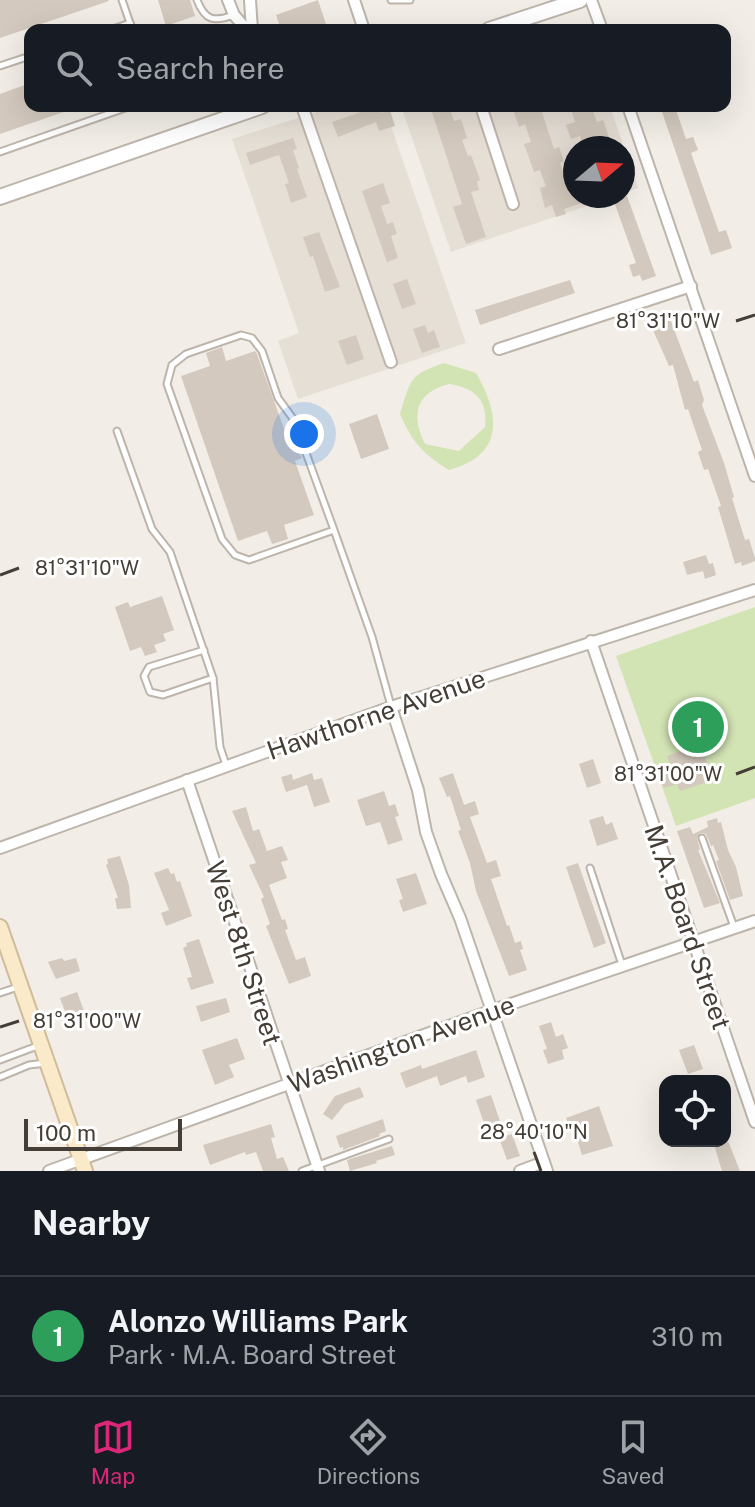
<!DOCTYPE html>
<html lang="en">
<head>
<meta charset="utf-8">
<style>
  :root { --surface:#171b24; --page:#242831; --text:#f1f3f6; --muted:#9ea1a6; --line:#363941; --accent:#db2777 }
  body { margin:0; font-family:"Public Sans",sans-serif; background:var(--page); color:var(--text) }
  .controls { position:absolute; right:24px; bottom:24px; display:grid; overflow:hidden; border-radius:16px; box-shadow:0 8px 32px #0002 }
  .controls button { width:72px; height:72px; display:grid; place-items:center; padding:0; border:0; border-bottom:2px solid var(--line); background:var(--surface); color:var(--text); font:40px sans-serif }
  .compass { position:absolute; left:563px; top:136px; width:72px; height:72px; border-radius:50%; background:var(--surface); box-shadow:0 8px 32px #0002; rotate:71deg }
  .scale { position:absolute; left:24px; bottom:20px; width:158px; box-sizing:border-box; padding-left:8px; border:4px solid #453e37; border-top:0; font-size:22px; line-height:28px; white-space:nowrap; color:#453e37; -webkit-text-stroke:6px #fff; paint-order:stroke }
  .you { position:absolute; left:304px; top:434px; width:28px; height:28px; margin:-20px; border:6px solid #fff; border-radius:50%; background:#1a73e8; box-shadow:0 0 0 12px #1a73e833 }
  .badge { display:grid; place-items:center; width:52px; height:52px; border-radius:50%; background:var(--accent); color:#fff; font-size:26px; font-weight:700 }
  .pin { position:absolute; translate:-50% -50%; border:4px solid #fff; box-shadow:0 2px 8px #0006 }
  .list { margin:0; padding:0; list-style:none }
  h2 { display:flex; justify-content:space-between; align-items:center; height:104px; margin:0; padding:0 32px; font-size:34px }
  h2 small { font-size:26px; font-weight:400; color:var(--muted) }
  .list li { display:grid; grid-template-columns:52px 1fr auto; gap:24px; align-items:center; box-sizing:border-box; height:120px; padding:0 32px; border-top:2px solid var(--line) }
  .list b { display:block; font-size:30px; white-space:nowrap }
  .list p { margin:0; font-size:26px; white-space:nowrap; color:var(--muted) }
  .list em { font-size:26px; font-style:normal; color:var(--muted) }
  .icon { flex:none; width:44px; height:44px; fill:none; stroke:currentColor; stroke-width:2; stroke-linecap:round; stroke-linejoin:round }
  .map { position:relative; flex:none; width:755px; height:1171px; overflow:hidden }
  .search { position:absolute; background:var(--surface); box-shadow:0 8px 32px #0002; left:24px; right:24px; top:24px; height:88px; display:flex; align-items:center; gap:20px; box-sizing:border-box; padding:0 28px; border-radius:16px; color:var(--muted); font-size:30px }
  .sheet { height:224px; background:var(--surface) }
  nav { display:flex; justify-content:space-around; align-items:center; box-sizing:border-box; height:112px; border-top:2px solid var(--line); background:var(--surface); font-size:22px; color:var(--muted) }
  nav a { display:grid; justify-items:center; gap:4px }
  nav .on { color:var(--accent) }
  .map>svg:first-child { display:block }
  .residential { fill:#e6dfd6 }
  .green { fill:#d2e3b4; fill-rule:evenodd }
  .building { fill:#d3c9be }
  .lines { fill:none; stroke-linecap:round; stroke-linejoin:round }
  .service-casing { stroke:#bdb5ab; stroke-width:9 }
  .minor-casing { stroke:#bdb5ab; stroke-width:14 }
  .tertiary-casing { stroke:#bdb5ab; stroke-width:18 }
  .secondary-casing { stroke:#cebc9a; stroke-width:18 }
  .service { stroke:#fff; stroke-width:5 }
  .minor { stroke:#fff; stroke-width:10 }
  .tertiary { stroke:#fff; stroke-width:14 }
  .secondary { stroke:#faeaca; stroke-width:14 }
  .ticks { fill:none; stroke:#453e37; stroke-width:3 }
  .labels { text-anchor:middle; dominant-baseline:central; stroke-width:6; stroke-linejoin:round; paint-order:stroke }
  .street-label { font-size:26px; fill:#453e37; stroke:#fff }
  .ticks-label { font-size:20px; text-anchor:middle; fill:#453e37; stroke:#fff; stroke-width:6; stroke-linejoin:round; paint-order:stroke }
</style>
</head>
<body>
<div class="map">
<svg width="755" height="1171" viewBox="0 0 755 1171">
  <rect width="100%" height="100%" fill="#f2eee7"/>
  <g class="residential">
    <path d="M335,106h49l82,237 -168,56 -20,-58 21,-8 -67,-194z"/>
    <path d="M401,106h209l28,82 -15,6v-46h-48v48h41l-165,56z"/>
  </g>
  <g class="green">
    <path d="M444,363l32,10c25,43 28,82 -27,97 -27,-17 -36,-27 -49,-56 11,-35 9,-39 44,-51zM449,384c27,4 39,17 36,43l-26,24 -34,-7c-14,-29 -10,-51 24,-60z"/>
    <path d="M755,607v191l-79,28 -60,-170z"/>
  </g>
  <g class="building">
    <path d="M0,0h108l1,1 -109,37z"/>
    <path d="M158,0h32l5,16 -29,10z"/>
    <path d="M318,0l10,30h-47l-5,-15z"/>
    <path d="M30,83v23l48,1 -78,27v-40z"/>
    <path d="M379,106l2,7 9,-3 5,16 -16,5 -3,-9 -38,15 -6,-15z"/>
    <path d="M430,106h19l5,15 7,-2 6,19 -5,2 6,16 3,-1 9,25 -3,2 2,8 -8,2 15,45 -20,7 -13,-37 9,-3z"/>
    <path d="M512,106h28l14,43 5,-2 5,14 -4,2 9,28 6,-2v7h4l3,7 -18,6 2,5 -10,3 -4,-12 -7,3 -5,-20 6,-2 -6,-16 -6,2 -10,-28 7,-2 -6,-18 -6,3z"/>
    <path d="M570,106h21l6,16 6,-2 9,26 -28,2 -4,-12 -9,3 -5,-14 9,-3z"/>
    <path d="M675,107l11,32 7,-2 5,13 -7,3 28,79 7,-2 6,18 -21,7 -49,-143z"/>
    <path d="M293,138l4,11 -4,1 6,18 -2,1 10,28 -16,6 -6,-19 4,-1 -10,-28 -29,10 -4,-12z"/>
    <path d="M383,183l7,20 -9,3 6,18 6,-2 4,12 -6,2 7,22 -11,4 -25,-71z"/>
    <path d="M612,196h15l29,80 -14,5 -2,-6 -7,2 -4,-12 7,-2z"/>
    <path d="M319,232l21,55 -15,5 -12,-36 -3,1 -7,-20z"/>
    <path d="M407,279l9,25 -14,5 -9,-25z"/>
    <path d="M570,280l5,13 -95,32 -5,-15z"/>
    <path d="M669,316l25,66 4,-2 6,20 -2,5 22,58 10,34 -2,1 13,42 4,-1 6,19v3l-13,5 -1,-4 -6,2 -17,-57 3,-1 -13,-37 -4,1 -6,-18 4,-2 -14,-41 -3,1 -12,-45 -4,1 -16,-36 5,-2 -2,-8z"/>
    <path d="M425,325l3,8 6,-3 6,17 -18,6 -9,-24z"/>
    <path d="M356,335l8,24 -17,6 -9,-24z"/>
    <path d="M222,347l4,14 29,-10 2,3 34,94 6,-2 5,12 -7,3 19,54 -30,10 4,14 -16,5 -5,-13 -29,10 -57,-165 29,-10 -4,-13z"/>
    <path d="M377,414l12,35 -28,10 -12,-35z"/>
    <path d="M706,555l3,9 4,-1 3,12 -11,4 -2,-8 -16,4 -4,-13z"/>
    <path d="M162,596l12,34 -11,4 3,7 -12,4 3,7 -12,4 -4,-9 -11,4 -15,-44 13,-5 2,5z"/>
    <path d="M701,744l12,36 -33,11 -3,-7 -13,4 -5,-15 13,-4 -5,-13z"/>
    <path d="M593,759l8,24 -14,5 -8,-24z"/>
    <path d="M312,773l2,7 8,-2 8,24 -16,5 -7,-22 -21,7 -5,-15 11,-3 1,6z"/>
    <path d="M453,773l11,32 11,-4 4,13 -9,3 17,46 9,-3 5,16 -10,3 16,47 2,-1 6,18 6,-2 2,8 -3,1 7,20 -18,6 -33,-85 -6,-28 -12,-32 3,-1 -11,-34 -3,1 -8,-19z"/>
    <path d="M384,791l5,15 6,-2 4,12 -4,1 8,23 -15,5 -8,-23 -14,4 -9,-26z"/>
    <path d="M246,807l7,24 6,-2 8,22 15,-5 6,14 -7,2 6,16 -18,7 13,35 3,-1 3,10 -3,1 11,30 9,-3 6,19 -22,8 -23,-58 4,-2 -9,-25 3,-2 -15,-32 7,-2 -24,-52z"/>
    <path d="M603,816l3,9 6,-3 6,17 -21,7 -8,-26z"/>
    <path d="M717,818l1,5 3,-1 7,28 8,17 7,29 -13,4 -14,-39 3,-1 -6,-15 -2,1 -5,-12 -5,-1 -4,5 3,12h-2l22,53 -16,5 -27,-77 13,-4 3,7 15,-7 -1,-6z"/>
    <path d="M120,856l9,29 2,23 -14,1 -2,-11h3l-12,-33 2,-1 -1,-5z"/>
    <path d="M578,863l28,80 -12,5 -28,-81z"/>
    <path d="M168,868l3,6 3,-1 3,9 3,-1 12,35 -26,10 -5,-13 8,-3 -15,-37z"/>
    <path d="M416,873l11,31 -24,8 -4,-12 4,-1 -7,-20z"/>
    <path d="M199,939l15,44 -23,7 -4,-12 5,-1 -9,-29 4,-2 -1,-3z"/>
    <path d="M62,958l2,3 12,-3 4,13 -24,8 -8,-17z"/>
    <path d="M77,992l9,24 -17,6 -9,-24z"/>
    <path d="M226,998l4,14 -29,10 -5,-16z"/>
    <path d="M551,1022l5,15 7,-3 5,14 -6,2 2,9 -16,5 -5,-14 4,-1 -8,-23z"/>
    <path d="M237,1038l8,21 -16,6 5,12 -19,8 -13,-35z"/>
    <path d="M694,1045l9,24 -15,5 -9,-24z"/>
    <path d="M476,1050l9,27 -17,6 -2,-7 -26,10 -3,-10 -31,12 -6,-15 21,-8 1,4z"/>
    <path d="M360,1087l4,10 -19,7 -13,16 -9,-6 12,-18z"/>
    <path d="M491,1095l10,29 -15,5 -10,-29z"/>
    <path d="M599,1106l14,40 -31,9 -8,-25 -3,1 -5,-13z"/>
    <path d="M383,1119l3,12 -7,3 1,2 -37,14v-3l-3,1 -4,-12z"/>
    <path d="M271,1124l4,13 -4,1 6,21 6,-2 6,14h-26l-7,-19 -10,3 -1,-3 -35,13 -7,-20z"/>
    <path d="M512,1134l8,22 -13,4 -8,-22z"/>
    <path d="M713,1141h15l12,30h-18z"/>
    <path d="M392,1146l3,9 -19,6 1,2 -27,8 -3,-11z"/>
  </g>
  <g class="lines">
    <g class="service-casing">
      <g id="service">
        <path d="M122,0l8,23"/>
        <path d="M197,0c8,21 17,22 37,15"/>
        <path d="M391,0h19"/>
        <path d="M110,30l20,-7 3,7"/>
        <path d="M0,66l30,-10"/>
        <path d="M0,152l131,-46"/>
        <path d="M117,431l35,98 18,23 43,126 7,69 6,18"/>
        <path d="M334,530l-85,30 -14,-5 -13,-16 -55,-155 5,-19 14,-11 55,-19 11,3 10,13 16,47 16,22 40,110 38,107 19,69"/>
        <path d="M204,650l-55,17 -5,9 6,16 13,3 50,-17"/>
        <path d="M702,838l32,89"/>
        <path d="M590,868l32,97"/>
        <path d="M0,993l18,-6"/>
        <path d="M0,1060l40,-15"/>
        <path d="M0,1077l29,-12 17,-2"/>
        <path d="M302,1171l87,-32"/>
      </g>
    </g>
    <g class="minor-casing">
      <g id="minor">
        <path d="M228,0l6,15 13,15"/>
        <path d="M250,0l2,30"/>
        <path d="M354,0l10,30"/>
        <path d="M591,0l11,30"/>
        <path d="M302,106l89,256"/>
        <path d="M481,106l32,98"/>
        <path d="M628,106l127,370"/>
        <path d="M499,349l192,-63"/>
        <path d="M591,641l164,481"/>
        <path d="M391,707l27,83 8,42 15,42 19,44 87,253"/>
        <path d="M187,780l132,391"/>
        <path d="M0,848l391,-141 364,-117"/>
        <path d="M49,1171l444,-161 262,-89"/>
        <path d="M520,1171l24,-9"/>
      </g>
    </g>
    <g class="tertiary-casing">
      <g id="tertiary">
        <path d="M489,30l91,-30"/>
        <path d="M0,197l262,-91"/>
      </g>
    </g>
    <g class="secondary-casing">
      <path id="secondary" d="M0,927l85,244"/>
    </g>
    <use href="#service" class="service"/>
    <use href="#minor" class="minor"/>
    <use href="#tertiary" class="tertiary"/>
    <use href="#secondary" class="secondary"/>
  </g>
  <path class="ticks" d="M736,321l19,-6M0,575l19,-7M736,774l19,-7M0,1027l19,-6M534,1152l7,19"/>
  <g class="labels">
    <g class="street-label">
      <text transform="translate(376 714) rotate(-19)">Hawthorne Avenue</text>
      <text transform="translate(688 927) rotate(71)">M.A. Board Street</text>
      <text transform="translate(244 953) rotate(72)">West 8th Street</text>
      <text transform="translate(401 1044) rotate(-20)">Washington Avenue</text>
    </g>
  </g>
  <g class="ticks-label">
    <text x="668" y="328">81°31'10"W</text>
    <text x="87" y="575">81°31'10"W</text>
    <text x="668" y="781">81°31'00"W</text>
    <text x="87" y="1028">81°31'00"W</text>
    <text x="534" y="1139">28°40'10"N</text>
  </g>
</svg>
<div class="controls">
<button><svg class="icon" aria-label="locate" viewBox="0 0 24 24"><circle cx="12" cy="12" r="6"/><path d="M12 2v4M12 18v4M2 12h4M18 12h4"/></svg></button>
</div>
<svg class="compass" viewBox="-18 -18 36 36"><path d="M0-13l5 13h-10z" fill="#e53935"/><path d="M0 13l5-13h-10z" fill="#9ea1a6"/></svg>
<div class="scale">100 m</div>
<div class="you"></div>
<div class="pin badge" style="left:698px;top:727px;background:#2e9e5b">1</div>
<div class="search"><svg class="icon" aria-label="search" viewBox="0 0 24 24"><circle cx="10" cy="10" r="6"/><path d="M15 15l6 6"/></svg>Search here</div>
</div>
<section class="sheet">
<h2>Nearby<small></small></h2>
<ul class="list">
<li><span class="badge" style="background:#2e9e5b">1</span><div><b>Alonzo Williams Park</b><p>Park · M.A. Board Street</p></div><em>310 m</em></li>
</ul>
</section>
<nav>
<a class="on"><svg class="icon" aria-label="map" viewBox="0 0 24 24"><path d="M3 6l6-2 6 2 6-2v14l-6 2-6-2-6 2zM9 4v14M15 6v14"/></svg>Map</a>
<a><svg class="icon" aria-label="directions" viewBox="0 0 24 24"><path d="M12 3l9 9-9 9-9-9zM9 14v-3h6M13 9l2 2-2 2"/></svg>Directions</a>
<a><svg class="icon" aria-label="saved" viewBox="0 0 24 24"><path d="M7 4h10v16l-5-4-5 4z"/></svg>Saved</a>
</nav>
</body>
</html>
